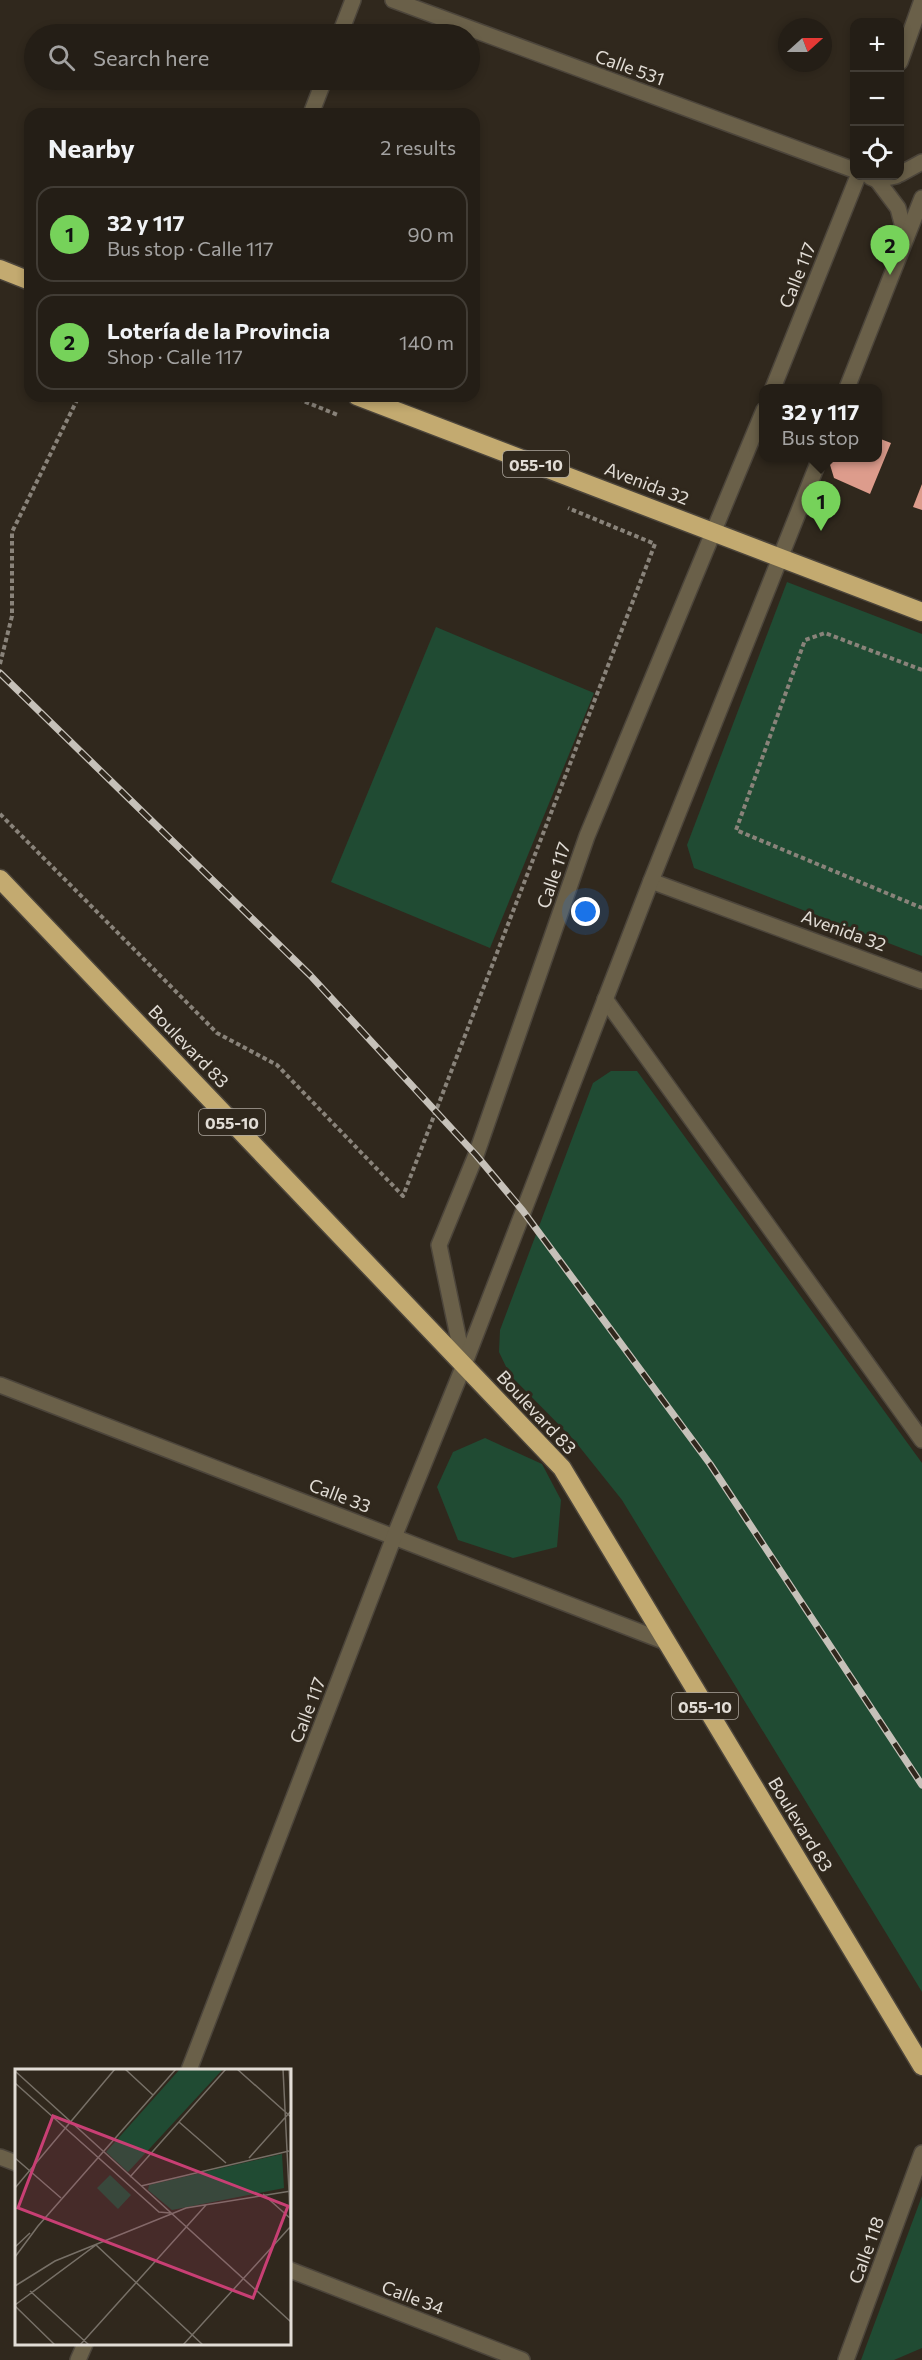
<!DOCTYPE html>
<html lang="en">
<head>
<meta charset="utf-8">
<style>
  :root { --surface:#241e16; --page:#2c271f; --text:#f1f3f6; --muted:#a3a2a1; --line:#413c35; --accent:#76d25a }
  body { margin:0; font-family:Commissioner,sans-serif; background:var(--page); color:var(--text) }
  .controls { position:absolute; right:18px; top:18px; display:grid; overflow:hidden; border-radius:12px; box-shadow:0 3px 9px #0003 }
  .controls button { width:54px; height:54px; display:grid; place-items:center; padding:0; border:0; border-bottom:2px solid var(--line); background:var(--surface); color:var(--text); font:30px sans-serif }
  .compass { position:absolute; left:778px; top:18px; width:54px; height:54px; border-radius:50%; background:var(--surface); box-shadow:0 3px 9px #0003; rotate:69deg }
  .you { position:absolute; left:586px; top:912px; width:21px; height:21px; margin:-15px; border:4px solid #fff; border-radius:50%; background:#1a73e8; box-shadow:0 0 0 9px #1a73e833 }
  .badge { display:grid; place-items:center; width:39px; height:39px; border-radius:50%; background:var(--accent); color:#111; font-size:20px; font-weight:700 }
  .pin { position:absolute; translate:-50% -50px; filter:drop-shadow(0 2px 3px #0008) }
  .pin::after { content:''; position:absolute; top:32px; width:21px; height:18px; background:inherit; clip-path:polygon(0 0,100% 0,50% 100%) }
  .popup { position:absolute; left:759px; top:384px; width:123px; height:78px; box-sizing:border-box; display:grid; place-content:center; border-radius:12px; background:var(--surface); filter:drop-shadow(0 2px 4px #0005); font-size:20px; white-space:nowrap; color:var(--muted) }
  .popup b { font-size:22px; color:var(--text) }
  .popup::after { content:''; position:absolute; left:50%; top:100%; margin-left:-12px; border:12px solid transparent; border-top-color:var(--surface) }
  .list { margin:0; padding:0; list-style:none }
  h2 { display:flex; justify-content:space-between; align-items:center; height:78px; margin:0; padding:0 24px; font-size:26px }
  h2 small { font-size:20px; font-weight:400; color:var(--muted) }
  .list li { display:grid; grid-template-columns:39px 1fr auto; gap:18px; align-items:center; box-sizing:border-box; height:96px; margin:0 12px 12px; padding:0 12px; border:2px solid var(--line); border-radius:18px }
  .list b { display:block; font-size:22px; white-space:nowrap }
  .list p { margin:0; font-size:20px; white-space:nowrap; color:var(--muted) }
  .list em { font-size:20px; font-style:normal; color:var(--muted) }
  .icon { flex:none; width:33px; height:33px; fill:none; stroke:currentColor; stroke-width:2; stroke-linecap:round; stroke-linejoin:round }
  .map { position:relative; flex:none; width:922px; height:2360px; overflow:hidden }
  .search { position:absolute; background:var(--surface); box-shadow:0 3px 9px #0003; left:24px; top:24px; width:456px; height:66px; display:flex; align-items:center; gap:15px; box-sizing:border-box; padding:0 21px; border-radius:33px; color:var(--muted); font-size:22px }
  .panel { position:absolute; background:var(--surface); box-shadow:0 3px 9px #0003; left:24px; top:108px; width:456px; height:294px; border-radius:18px }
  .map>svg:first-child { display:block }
  .green { fill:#204b33 }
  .building { fill:#dd9c8c }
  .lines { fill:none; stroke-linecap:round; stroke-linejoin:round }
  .minor-casing { stroke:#4c453b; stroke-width:18 }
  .highway-casing { stroke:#4c453b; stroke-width:21 }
  .path { stroke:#89837a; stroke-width:4; stroke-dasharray:4.5 3; stroke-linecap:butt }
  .minor { stroke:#6a6049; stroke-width:15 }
  .highway { stroke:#c3aa70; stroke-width:18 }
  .rail-casing { stroke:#c6c1b9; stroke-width:7 }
  .rail { stroke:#30281d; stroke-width:4.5; stroke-dasharray:14; stroke-linecap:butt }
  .labels { text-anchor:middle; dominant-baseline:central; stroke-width:6; stroke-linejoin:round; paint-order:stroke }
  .shield { fill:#30281d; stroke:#ada79e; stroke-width:1.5 }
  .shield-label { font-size:16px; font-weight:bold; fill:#e2ddd6 }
  .street-label { font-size:18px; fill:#e2ddd6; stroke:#30281d }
  .inset-road { fill:none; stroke:#777067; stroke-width:1.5 }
  .view { fill:#c83f74; fill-opacity:0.15; stroke:#c83f74; stroke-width:3 }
  .inset-edge { fill:none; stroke:#e2ddd6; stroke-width:3 }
</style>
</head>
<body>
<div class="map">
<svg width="922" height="2360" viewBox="0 0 922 2360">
  <rect width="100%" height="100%" fill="#30281d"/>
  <g class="green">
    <path d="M787,582l135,52v322l-228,-88 -7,-23z"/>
    <path d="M436,627l158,66 -104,255 -159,-66z"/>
    <path d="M611,1071h26l285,392v529l-300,-492 -48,-60 -64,-65 -11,-23 1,-22 93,-247z"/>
    <path d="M485,1438l57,26 19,36 -4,47 -44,11 -55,-18 -21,-53 16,-35z"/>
    <path d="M922,2196v152l-28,12h-33z"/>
  </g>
  <g class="building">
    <path d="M878,438l13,5 -21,51 -36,-16 -6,-20h50z"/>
    <path d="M922,484v26l-9,-3z"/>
  </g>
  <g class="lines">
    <g class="minor-casing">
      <g id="minor">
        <path d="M393,0l461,170"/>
        <path d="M340,34l13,-34"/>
        <path d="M900,62l22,-62"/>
        <path d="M311,114l13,-34"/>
        <path d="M900,174l22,-12"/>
        <path d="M870,177l7,3 19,-4"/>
        <path d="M877,180l21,28 8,30"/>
        <path d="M773,388l85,-212"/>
        <path d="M847,388l75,-190"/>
        <path d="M651,881l271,100"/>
        <path d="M605,999l317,441"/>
        <path d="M464,1365l-25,-120 37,-90 111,-319 177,-426"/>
        <path d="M0,1385l666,257"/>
        <path d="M189,2070l205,-533 70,-172 187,-484 169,-423"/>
        <path d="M0,2157l16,6"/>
        <path d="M290,2270l232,90"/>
        <path d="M78,2360l7,-16"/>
        <path d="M846,2360l76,-207"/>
      </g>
    </g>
    <g class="highway-casing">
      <g id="highway">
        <path d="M0,269l30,12"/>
        <path d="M357,396l565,216"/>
        <path d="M0,879l562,589 360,598"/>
      </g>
    </g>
    <g class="path">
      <path d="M291,396l47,19"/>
      <path d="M0,664l12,-48v-84l67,-136"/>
      <path d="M922,670l-97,-37 -20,7 -69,190 186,78"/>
      <path d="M0,814l217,219 60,32 126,131 252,-652 -87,-36"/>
    </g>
    <use href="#minor" class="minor"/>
    <use href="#highway" class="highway"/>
    <g class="rail-casing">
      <path id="rail" d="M0,673l310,302 166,180 47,56 187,253 212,321"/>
    </g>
    <use href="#rail" class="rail"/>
  </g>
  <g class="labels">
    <g class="shield">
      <rect x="503" y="451" width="66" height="26" rx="4.5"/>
      <rect x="199" y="1109" width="66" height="26" rx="4.5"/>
      <rect x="672" y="1693" width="66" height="26" rx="4.5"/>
    </g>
    <g class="shield-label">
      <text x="536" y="464">055-10</text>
      <text x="232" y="1122">055-10</text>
      <text x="705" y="1706">055-10</text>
    </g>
    <g class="street-label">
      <text transform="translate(630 67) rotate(20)">Calle 531</text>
      <text transform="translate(797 275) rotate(-68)">Calle 117</text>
      <text transform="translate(647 483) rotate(21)">Avenida 32</text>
      <text transform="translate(553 875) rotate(-71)">Calle 117</text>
      <text transform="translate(844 930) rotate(20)">Avenida 32</text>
      <text transform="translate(189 1046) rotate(46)">Boulevard 83</text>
      <text transform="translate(537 1412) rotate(47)">Boulevard 83</text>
      <text transform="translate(340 1495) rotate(21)">Calle 33</text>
      <text transform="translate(307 1710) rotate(-69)">Calle 117</text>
      <text transform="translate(801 1824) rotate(59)">Boulevard 83</text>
      <text transform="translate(866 2250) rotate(-70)">Calle 118</text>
      <text transform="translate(413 2297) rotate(21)">Calle 34</text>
    </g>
  </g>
  <g transform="translate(15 2069)">
    <rect width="276" height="276" fill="#30281d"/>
    <path d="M165,0h43l-95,103 -22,-20zM267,85l2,34 -112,22 -24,-20 1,-5zM95,106l21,20 -13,14 -21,-21z" fill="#204b33"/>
    <path class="inset-road" d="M110,0l28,26M222,0l54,48M268,0l6,122M274,0l2,36M0,2l276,251M0,14l144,129 11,1M164,53l47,41M0,89l46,40M234,89l42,-47M115,108l96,-108M126,117l148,-35M0,119l100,-119M274,122l2,54M248,125l28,25M0,178l15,-14M0,188l23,-31 138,-157M0,217l40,-25 131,-53 105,-17M15,222l59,54M0,236l81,-60 107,100M0,237l40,39M65,276l126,-140M168,276l108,-119"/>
    <path class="view" d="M38,47l235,90 -35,92 -235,-90z"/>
    <rect width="276" height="276" class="inset-edge"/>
  </g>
</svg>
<div class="controls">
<button>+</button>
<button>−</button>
<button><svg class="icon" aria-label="locate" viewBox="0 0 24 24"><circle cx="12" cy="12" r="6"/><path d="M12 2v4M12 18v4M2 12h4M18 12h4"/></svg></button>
</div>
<svg class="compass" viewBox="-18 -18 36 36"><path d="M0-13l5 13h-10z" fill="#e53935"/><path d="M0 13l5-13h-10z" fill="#a3a2a1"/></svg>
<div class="you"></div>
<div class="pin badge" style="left:821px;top:531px">1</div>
<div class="popup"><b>32 y 117</b>Bus stop</div>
<div class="pin badge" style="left:890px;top:275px">2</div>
<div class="search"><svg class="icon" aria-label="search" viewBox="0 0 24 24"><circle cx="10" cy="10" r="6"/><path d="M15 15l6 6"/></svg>Search here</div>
<section class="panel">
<h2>Nearby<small>2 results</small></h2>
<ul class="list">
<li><span class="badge">1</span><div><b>32 y 117</b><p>Bus stop · Calle 117</p></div><em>90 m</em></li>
<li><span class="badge">2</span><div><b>Lotería de la Provincia</b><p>Shop · Calle 117</p></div><em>140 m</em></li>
</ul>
</section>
</div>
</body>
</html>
